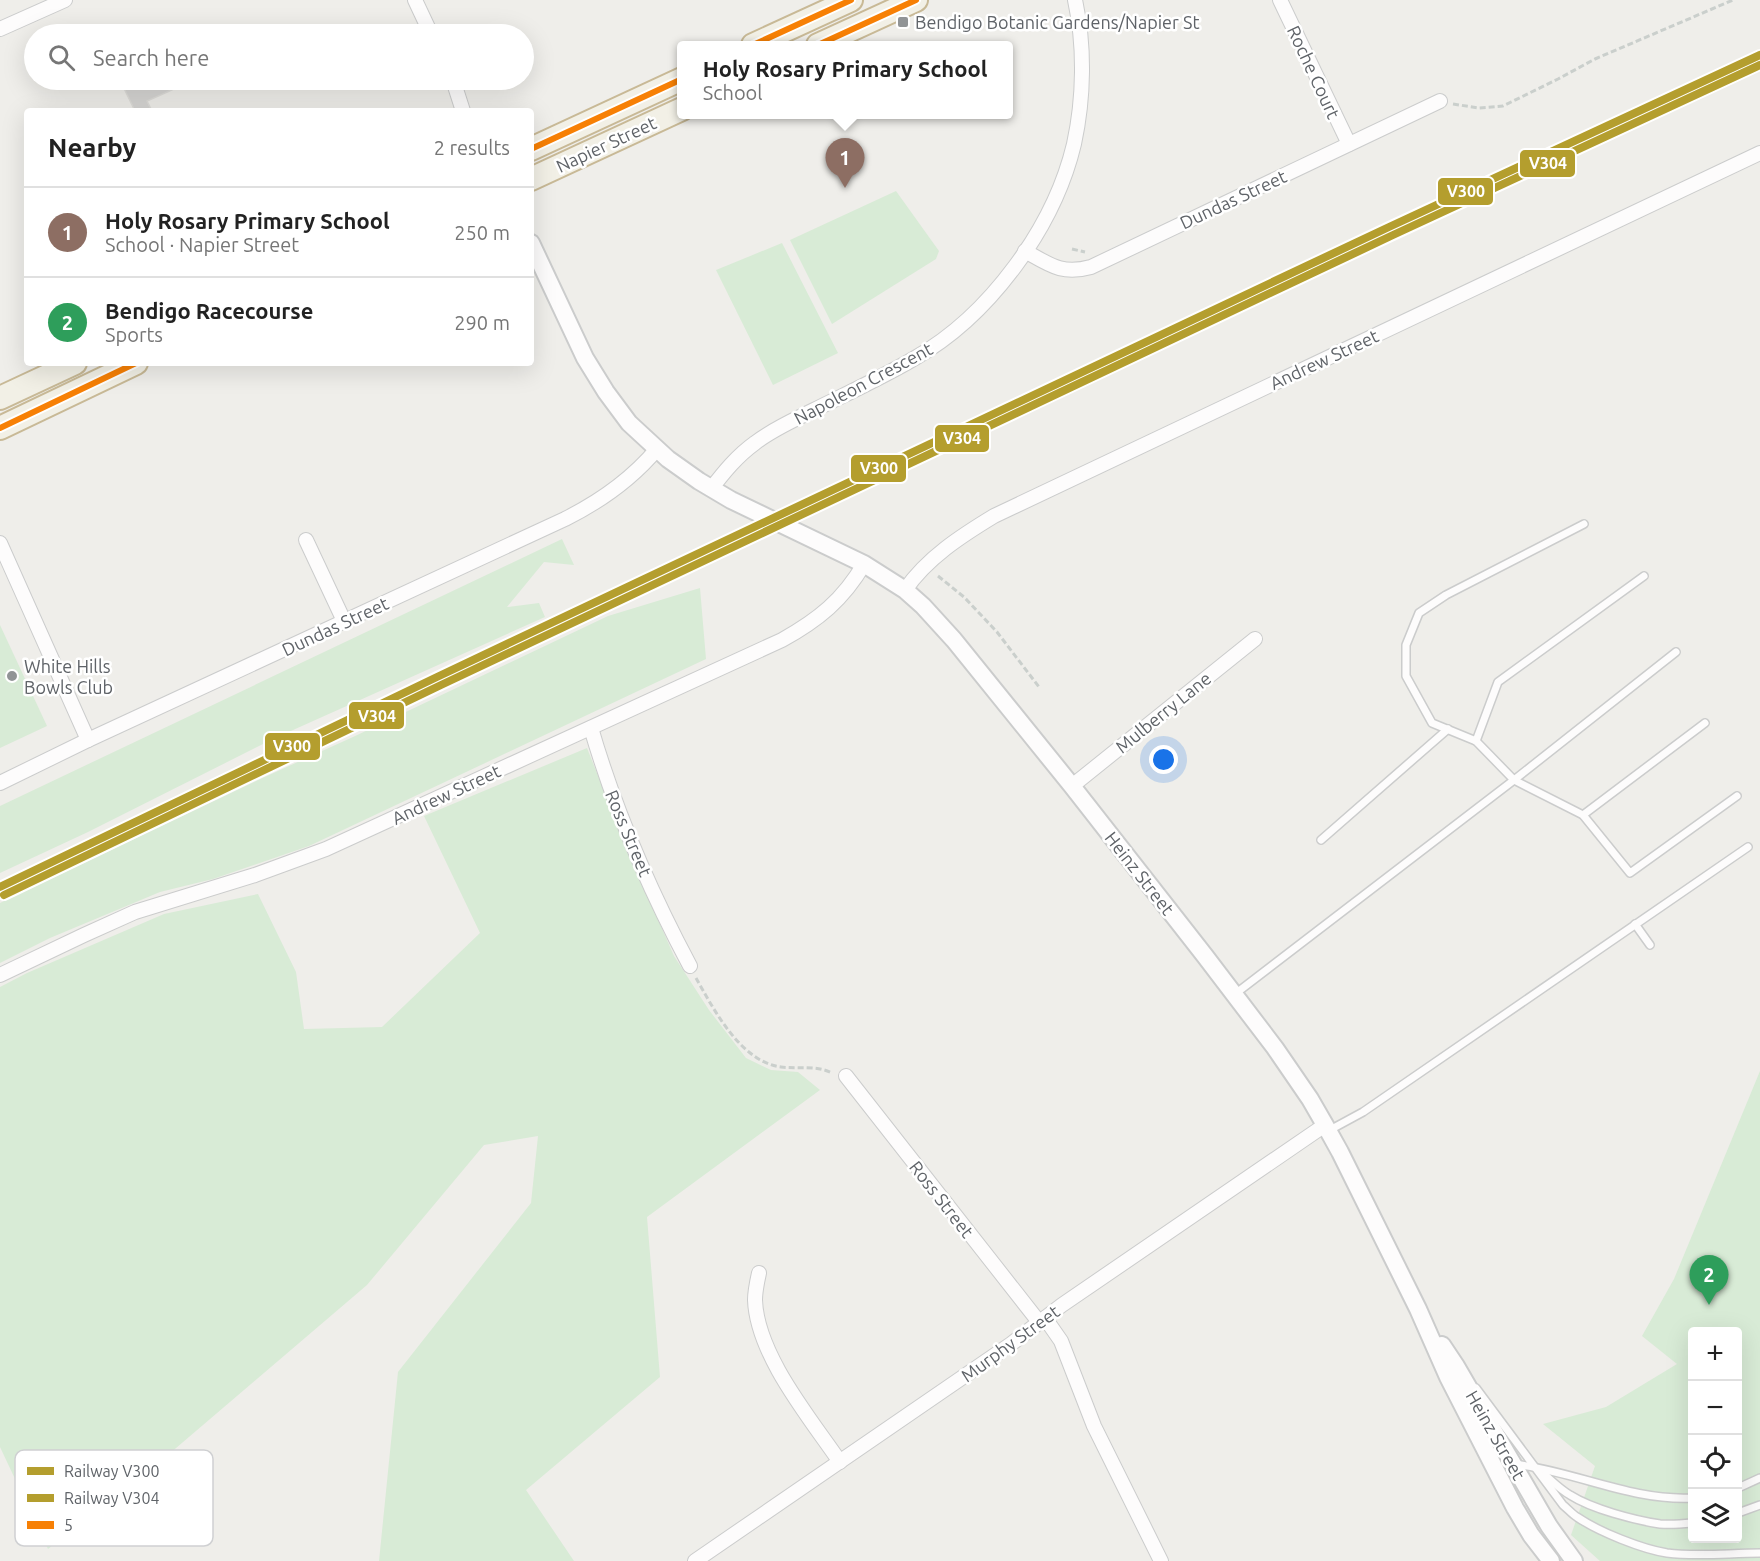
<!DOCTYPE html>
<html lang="en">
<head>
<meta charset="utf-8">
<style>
  :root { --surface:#fff; --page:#f2f2f2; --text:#222; --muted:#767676; --line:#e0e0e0; --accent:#919496 }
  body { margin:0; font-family:Ubuntu,sans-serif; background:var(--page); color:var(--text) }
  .controls { position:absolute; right:18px; bottom:18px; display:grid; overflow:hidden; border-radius:6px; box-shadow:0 6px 24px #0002 }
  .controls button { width:54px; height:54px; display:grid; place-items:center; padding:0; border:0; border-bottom:2px solid var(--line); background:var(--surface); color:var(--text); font:30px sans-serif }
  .you { position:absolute; left:1164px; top:760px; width:21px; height:21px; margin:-15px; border:4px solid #fff; border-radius:50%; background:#1a73e8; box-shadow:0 0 0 9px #1a73e833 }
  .badge { display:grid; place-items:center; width:39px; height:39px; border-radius:50%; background:var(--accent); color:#fff; font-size:20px; font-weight:700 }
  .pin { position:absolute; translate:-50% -50px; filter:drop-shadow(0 2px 3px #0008) }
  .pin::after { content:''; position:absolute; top:32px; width:21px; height:18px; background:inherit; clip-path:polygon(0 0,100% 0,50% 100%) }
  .popup { position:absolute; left:677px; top:41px; width:336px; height:78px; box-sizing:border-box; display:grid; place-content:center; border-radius:6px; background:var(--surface); filter:drop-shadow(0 2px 4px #0005); font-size:20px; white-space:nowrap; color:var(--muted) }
  .popup b { font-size:22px; color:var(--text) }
  .popup::after { content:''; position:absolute; left:50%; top:100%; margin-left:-12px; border:12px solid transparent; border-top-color:var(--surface) }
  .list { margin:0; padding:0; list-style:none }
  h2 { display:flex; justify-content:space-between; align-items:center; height:78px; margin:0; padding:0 24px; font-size:26px }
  h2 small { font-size:20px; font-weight:400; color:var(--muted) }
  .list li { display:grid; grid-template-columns:39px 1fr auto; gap:18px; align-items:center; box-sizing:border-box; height:90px; padding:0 24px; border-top:2px solid var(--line) }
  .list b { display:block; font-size:22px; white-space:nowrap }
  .list p { margin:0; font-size:20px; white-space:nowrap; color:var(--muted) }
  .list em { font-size:20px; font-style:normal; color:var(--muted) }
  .icon { flex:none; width:33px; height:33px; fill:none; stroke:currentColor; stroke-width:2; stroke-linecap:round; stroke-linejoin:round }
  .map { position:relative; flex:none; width:1760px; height:1561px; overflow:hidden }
  .search { position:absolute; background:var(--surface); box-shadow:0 6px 24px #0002; left:24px; top:24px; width:510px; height:66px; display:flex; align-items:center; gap:15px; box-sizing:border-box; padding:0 21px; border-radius:33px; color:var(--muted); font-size:22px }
  .panel { position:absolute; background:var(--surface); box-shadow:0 6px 24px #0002; left:24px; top:108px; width:510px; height:258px; border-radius:6px }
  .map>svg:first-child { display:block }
  .green { fill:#d8ebd6; fill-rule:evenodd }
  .building { fill:#d6d5d3; stroke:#deddd9; stroke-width:1.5 }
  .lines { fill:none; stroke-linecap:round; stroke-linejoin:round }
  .service-casing { stroke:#cbcccc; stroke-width:10 }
  .minor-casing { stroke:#cbcccc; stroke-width:16 }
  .tertiary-casing { stroke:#cbcccc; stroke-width:20 }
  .trunk-casing { stroke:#c8b996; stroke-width:26 }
  .path { stroke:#cacfcc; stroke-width:3; stroke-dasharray:6 3; stroke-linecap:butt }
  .service { stroke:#fdfcfc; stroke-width:7 }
  .minor { stroke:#fdfcfc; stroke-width:14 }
  .tertiary { stroke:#fdfcfc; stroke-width:16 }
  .trunk { stroke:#f2f0e6; stroke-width:22 }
  .bus-1-casing { stroke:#fff; stroke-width:10 }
  .bus-1 { stroke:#f78005; stroke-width:6 }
  .rail-1-casing { stroke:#fff; stroke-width:12 }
  .rail-2-casing { stroke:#fff; stroke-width:12 }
  .rail-1 { stroke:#b49e2e; stroke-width:8 }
  .rail-2 { stroke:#b49e2e; stroke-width:8 }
  .poi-dot { fill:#919496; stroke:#fff; stroke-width:2 }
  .labels { text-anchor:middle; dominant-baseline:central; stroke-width:5; stroke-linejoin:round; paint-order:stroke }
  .poi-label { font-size:18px; fill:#5f6368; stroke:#fff; text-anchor:start }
  .street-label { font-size:18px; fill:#5f6368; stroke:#fff }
  .key { fill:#fff; stroke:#cfd0d2; stroke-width:1.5 }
  .key-label { font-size:16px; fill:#5f6368 }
  .line-badge { stroke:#fff; stroke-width:2 }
  .badge-label { font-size:16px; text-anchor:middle; font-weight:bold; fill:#fff }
</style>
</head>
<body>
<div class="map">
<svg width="1760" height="1561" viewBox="0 0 1760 1561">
  <rect width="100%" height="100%" fill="#efeeea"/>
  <g class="green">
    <path d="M896,191l43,60 -3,8 -104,65 -42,-84z"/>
    <path d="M782,243l56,110 -65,32 -57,-115z"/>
    <path d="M562,539l12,26 -30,-3 -37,45 32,-4 6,14 -272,122 -185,93 -88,41v-67z"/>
    <path d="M700,588l6,71 -397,187 -96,33 -53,13 -110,46 -50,25v-60l258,-123 95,-43 255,-121z"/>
    <path d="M0,625l47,101 -47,22z"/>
    <path d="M587,748l41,103 46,105 35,54 37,48 25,12 27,2 22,18 -173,127 13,160 -134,113 48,71h-195l19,-189 133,-169 7,-67 -54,9 -117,140 -212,181 -107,83 -48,-102v-460l27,-14 137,-59 94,-20 38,78 8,57 78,-2 98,-94 -56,-117z"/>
    <path d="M1760,1071v490h-160l-29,-26 24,-69 -52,-42 63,-17 71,-43 -35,-28 32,-57zM1692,1332h46v206h-46z"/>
  </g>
  <path class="building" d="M120,80h47l5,10 -25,11 5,10h-17z"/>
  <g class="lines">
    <g class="service-casing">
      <g id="service">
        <path d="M1584,524l-138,71 -27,18 -13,32v31l26,47 44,18 38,39 69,35 47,58 107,-77"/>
        <path d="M1476,741l22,-59 146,-106"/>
        <path d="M1583,815l122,-92"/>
        <path d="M1321,840l127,-111"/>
        <path d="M1635,924l15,21"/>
        <path d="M1235,994l279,-214 162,-128"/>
        <path d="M1328,1131l35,-19 385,-265"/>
        <path d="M1476,1388l87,117c5,4 9,9 14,12 22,15 65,32 90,36 31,4 62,0 93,0"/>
        <path d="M1514,1464c60,7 117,37 178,34"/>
        <path d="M1545,1475c8,7 16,15 25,20 22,14 64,25 90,29 11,1 22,0 32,-1"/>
        <path d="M1738,1488l22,-10"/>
        <path d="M1738,1513l22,-8"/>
      </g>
    </g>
    <g class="minor-casing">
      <g id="minor">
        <path d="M415,0l16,34"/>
        <path d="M1280,0l69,144"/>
        <path d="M0,29l65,-29"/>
        <path d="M453,80l10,31"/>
        <path d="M1025,251c25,14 37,24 66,16l349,-166"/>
        <path d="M711,489c13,-17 26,-33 44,-46 18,-14 39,-23 59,-33 34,-17 69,-33 101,-52 74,-42 139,-130 159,-214 10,-46 11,-98 1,-144"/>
        <path d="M306,540l38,81"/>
        <path d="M0,543l88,197"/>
        <path d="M905,590c22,-32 56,-54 89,-74l766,-363"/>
        <path d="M591,728c24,82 59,163 99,238"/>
        <path d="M0,783l88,-43 477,-221c36,-18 66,-39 92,-70"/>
        <path d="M1072,786l183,-147"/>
        <path d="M0,975l84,-40 51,-23 120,-37 71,-26 456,-209c36,-20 61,-40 82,-76"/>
        <path d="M846,1076l193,246"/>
        <path d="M759,1273c-2,9 -4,18 -4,27 2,55 55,118 85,162"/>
        <path d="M1045,1318l16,23 33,85 67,135"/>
        <path d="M695,1561l316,-217 51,-39 263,-180"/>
      </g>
    </g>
    <g class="tertiary-casing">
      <g id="tertiary">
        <path d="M531,243l54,115 21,34 23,31 39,36 31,22 32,19 133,64 41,26 18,16 31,34 118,146 133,170 70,92 35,51 15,26 15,27 78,157 30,68 67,131 16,27 20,26"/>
        <path d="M1442,1345l14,21 93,160 25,35"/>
      </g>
    </g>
    <g class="trunk-casing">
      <g id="trunk">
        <path d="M753,45l98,-45"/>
        <path d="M818,45l98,-45"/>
        <path d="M531,149l151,-70"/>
        <path d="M531,179l151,-70"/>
        <path d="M0,398l75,-35"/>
        <path d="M0,428l136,-65"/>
      </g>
    </g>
    <g class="path">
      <path d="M1453,104l26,4 24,-2 55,-27 37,-20 138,-59"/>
      <path d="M1072,249l13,3"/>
      <path d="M938,576l26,21 33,35 42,55"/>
      <path d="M696,978c18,32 45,84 85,89 18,2 35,-2 51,6"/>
    </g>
    <use href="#service" class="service"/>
    <use href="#minor" class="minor"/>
    <use href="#tertiary" class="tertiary"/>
    <use href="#trunk" class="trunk"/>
    <g class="bus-1-casing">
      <g id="bus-1">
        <path d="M753,45l98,-45"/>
        <path d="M818,45l98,-45"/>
        <path d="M531,149l151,-70"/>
        <path d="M0,428l136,-65"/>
      </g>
    </g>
    <use href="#bus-1" class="bus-1"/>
    <g class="rail-1-casing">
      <path id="rail-1" d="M0,887l437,-210 952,-450 371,-172"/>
    </g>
    <g class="rail-2-casing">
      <path id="rail-2" d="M4,895l437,-210 952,-450 367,-170"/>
    </g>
    <use href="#rail-1" class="rail-1"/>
    <use href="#rail-2" class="rail-2"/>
  </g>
  <g class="poi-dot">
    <rect x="897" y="16" width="12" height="12" rx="3"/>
    <circle cx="12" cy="676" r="6"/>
  </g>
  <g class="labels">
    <g class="poi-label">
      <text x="915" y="22">Bendigo Botanic Gardens/Napier St</text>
      <text x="24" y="666">White Hills<tspan x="24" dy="21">Bowls Club</tspan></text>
    </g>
    <g class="street-label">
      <text transform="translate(1314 72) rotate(65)">Roche Court</text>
      <text transform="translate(606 144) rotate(-25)">Napier Street</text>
      <text transform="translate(1233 199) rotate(-25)">Dundas Street</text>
      <text transform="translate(1324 359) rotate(-25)">Andrew Street</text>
      <text transform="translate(863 383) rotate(-28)">Napoleon Crescent</text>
      <text transform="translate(335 626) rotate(-25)">Dundas Street</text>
      <text transform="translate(1163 712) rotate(-39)">Mulberry Lane</text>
      <text transform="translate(446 794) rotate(-25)">Andrew Street</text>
      <text transform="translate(629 833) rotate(67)">Ross Street</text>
      <text transform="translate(1140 873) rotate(52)">Heinz Street</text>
      <text transform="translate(942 1199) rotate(52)">Ross Street</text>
      <text transform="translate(1010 1343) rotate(-36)">Murphy Street</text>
      <text transform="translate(1496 1435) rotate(60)">Heinz Street</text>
    </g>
  </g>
  <rect x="15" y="1450" width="198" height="96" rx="9" class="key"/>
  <rect x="27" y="1467" width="27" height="8" fill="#b49e2e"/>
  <rect x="27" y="1494" width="27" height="8" fill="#b49e2e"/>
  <rect x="27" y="1521" width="27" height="8" fill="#f78005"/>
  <g class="key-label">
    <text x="64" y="1477">Railway V300</text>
    <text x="64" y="1504">Railway V304</text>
    <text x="64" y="1531">5</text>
  </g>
  <g class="line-badge">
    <rect x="1519" y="149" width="57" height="29" rx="6" fill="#b49e2e"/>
    <rect x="1437" y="177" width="57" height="29" rx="6" fill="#b49e2e"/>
    <rect x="934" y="424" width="56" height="29" rx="6" fill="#b49e2e"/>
    <rect x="850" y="454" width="57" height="29" rx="6" fill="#b49e2e"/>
    <rect x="348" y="701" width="57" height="29" rx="6" fill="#b49e2e"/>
    <rect x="264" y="732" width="57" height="29" rx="6" fill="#b49e2e"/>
  </g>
  <g class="badge-label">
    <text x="1548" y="169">V304</text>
    <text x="1466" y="197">V300</text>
    <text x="962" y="444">V304</text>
    <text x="879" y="474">V300</text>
    <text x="377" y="722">V304</text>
    <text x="292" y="752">V300</text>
  </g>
</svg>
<div class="controls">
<button>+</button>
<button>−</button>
<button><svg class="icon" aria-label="locate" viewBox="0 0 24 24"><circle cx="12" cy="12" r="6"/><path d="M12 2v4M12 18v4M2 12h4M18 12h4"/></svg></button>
<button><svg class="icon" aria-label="layers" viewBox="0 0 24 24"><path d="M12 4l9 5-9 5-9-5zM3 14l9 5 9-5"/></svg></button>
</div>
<div class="you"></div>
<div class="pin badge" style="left:845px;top:188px;background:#8d6e63">1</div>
<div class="popup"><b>Holy Rosary Primary School</b>School</div>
<div class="pin badge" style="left:1709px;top:1305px;background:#2e9e5b">2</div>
<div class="search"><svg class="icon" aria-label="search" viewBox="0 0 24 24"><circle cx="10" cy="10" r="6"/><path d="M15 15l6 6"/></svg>Search here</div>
<section class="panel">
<h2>Nearby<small>2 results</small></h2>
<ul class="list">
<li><span class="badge" style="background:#8d6e63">1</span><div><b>Holy Rosary Primary School</b><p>School · Napier Street</p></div><em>250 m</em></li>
<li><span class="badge" style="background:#2e9e5b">2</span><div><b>Bendigo Racecourse</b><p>Sports</p></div><em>290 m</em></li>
</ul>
</section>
</div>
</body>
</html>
